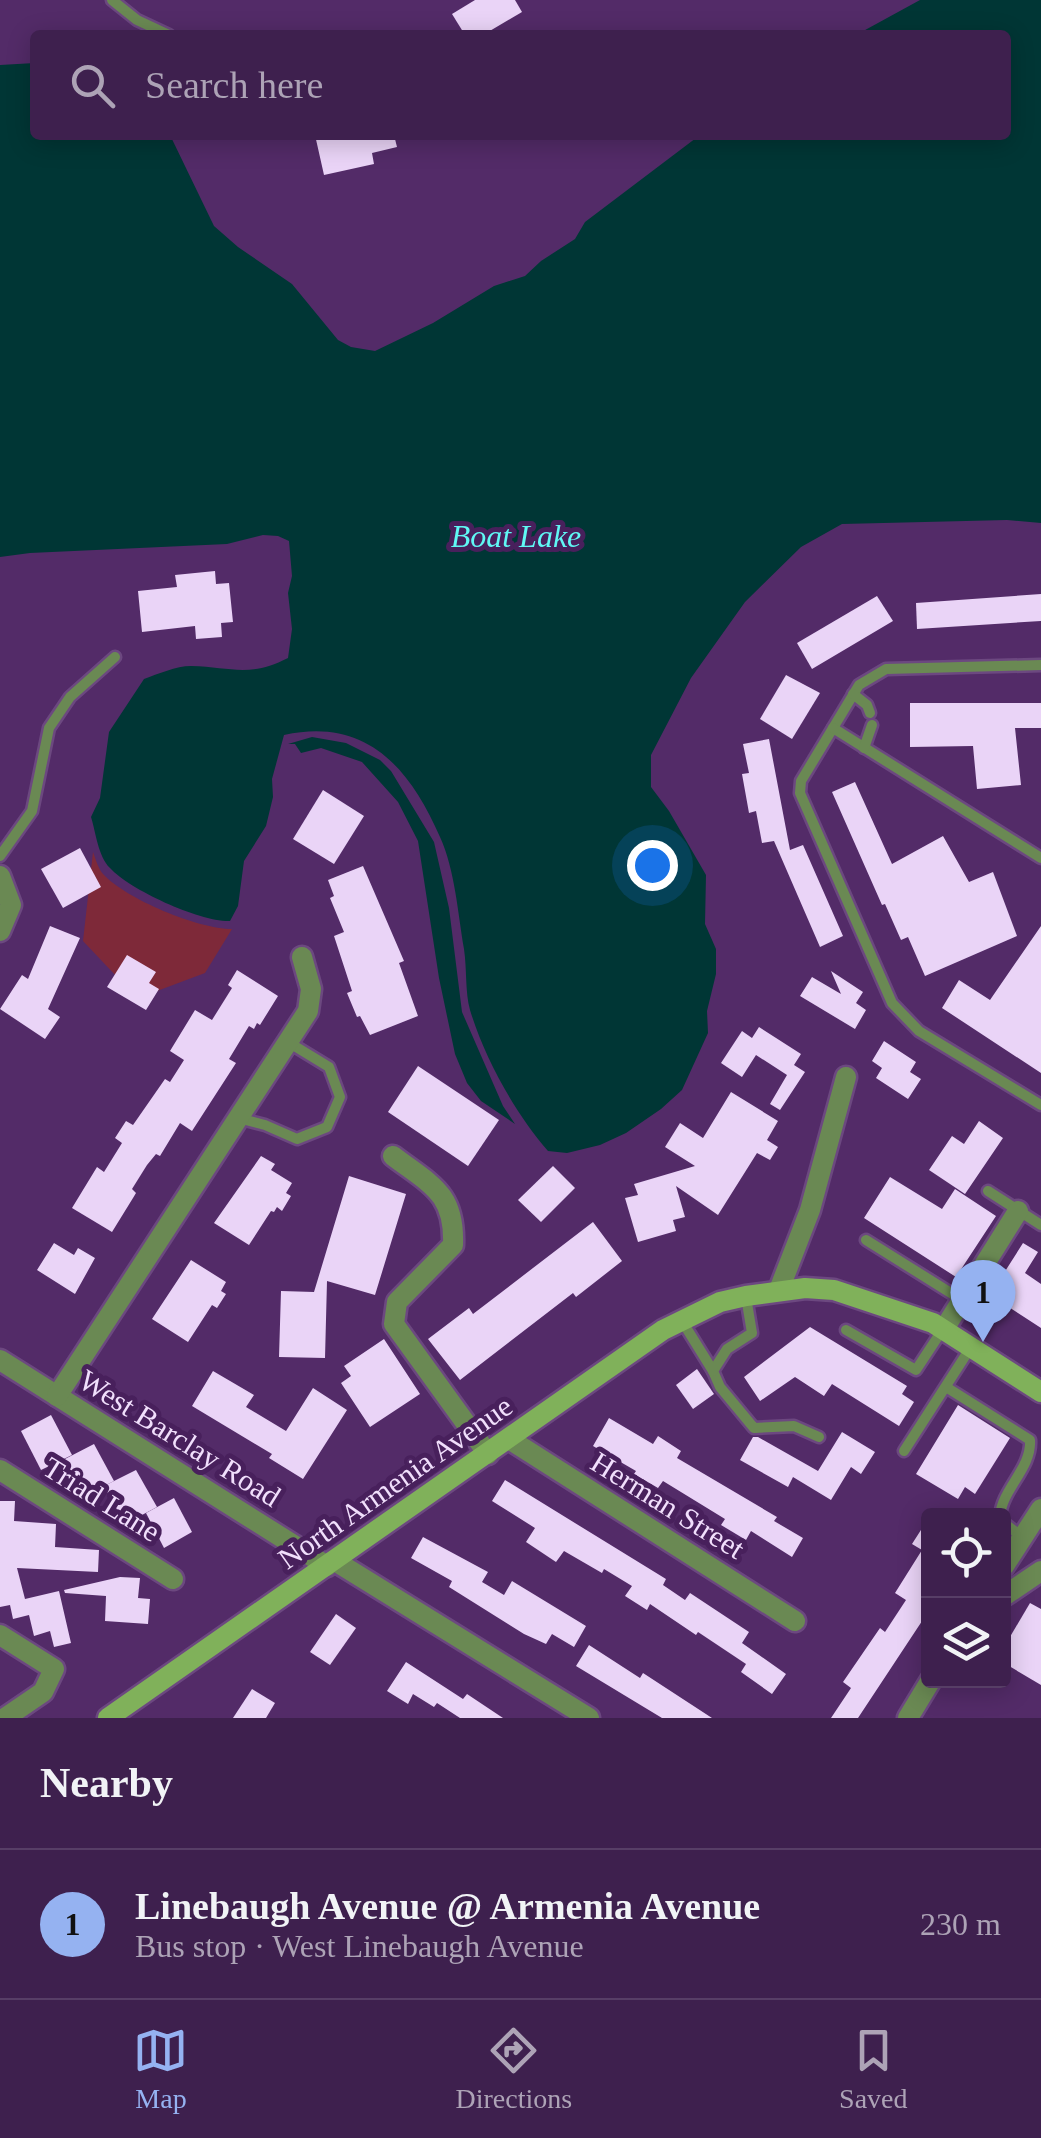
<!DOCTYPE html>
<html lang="en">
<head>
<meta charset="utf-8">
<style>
  :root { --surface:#3e204e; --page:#452855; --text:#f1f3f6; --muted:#ada3b6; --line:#573e66; --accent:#95b2f1 }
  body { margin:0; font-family:"Times New Roman",serif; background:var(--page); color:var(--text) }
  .controls { position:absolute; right:30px; bottom:30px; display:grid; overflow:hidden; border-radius:10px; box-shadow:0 5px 25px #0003 }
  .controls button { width:90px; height:90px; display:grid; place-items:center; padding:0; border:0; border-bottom:2px solid var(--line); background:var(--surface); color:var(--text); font:50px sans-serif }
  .you { position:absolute; left:652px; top:865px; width:35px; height:35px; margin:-25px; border:8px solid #fff; border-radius:50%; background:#1a73e8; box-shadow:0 0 0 15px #1a73e833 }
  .badge { display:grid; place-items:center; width:65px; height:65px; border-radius:50%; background:var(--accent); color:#111; font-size:32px; font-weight:700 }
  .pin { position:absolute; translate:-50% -82px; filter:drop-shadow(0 2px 5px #0008) }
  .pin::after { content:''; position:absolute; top:52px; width:35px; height:30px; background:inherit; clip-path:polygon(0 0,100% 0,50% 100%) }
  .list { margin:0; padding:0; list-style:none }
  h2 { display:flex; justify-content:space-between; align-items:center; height:130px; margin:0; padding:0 40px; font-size:42px }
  h2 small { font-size:32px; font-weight:400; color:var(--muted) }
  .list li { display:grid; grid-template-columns:65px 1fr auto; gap:30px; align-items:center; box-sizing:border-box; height:150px; padding:0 40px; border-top:2px solid var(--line) }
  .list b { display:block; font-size:38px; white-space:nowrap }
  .list p { margin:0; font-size:32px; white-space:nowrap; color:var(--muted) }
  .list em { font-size:32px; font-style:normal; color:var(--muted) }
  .icon { flex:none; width:55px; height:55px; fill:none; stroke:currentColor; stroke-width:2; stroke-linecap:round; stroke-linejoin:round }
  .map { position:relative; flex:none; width:1041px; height:1718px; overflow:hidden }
  .search { position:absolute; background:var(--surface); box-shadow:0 5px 25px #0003; left:30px; right:30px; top:30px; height:110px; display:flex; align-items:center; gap:25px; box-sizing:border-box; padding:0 35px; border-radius:10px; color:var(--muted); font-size:38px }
  .sheet { height:280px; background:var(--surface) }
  nav { display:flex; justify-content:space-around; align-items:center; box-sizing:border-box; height:140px; border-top:2px solid var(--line); background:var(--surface); font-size:28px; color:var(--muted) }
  nav a { display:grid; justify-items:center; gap:5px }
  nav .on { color:var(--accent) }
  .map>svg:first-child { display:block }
  .green { fill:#7e2939 }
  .water { fill:#003635 }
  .building { fill:#ead4f7 }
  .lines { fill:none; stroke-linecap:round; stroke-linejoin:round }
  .service-casing { stroke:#6c4880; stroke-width:15 }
  .minor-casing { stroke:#6c4880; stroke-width:25 }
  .secondary-casing { stroke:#6c4880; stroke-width:25 }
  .service { stroke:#6a8953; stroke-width:10 }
  .minor { stroke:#6a8953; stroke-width:20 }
  .secondary { stroke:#80b15a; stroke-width:20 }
  .labels { text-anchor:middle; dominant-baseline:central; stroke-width:10; stroke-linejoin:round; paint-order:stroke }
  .street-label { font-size:30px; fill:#f1dffc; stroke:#48205c }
  .water-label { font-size:32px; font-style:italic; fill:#5ff8f4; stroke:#48205c }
</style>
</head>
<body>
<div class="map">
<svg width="1041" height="1718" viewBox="0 0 1041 1718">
  <rect width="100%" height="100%" fill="#532b68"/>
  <path class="green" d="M93,852c3,8 5,16 10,22 23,25 95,55 129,55l-27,44 -48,18 -39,-13 -35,-37z"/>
  <g class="water">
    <path d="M920,0h121v523l-34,-3 -165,4 -41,23 -56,55 -54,76 -40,77v32l18,24 37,64 -1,49 11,25v25l-9,37 1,22 -26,57 -21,19 -35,24 -26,12 -33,8 -19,-2c-33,-38 -63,-92 -78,-141 -5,-18 -3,-41 -6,-61 -6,-35 -9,-79 -24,-112 -31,-71 -75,-120 -156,-102l-12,44 1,18 -7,29 -22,35 -6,45 -8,15c-30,1 -100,-31 -120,-53 -12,-12 -14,-35 -19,-51l9,-19 9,-66 35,-53c14,-5 32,-13 47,-13 40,1 58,12 97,-8l4,-29 -4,-36 4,-17 -3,-35 -11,-5 -15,-1 -36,9 -197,9 -30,4v-492l35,-2v72h135l44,91 24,21 54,37 46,56 13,7 24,4 58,-28 61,-37 31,-10 16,-15 34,-22 10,-17 115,-87h306v-100h-150z"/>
    <path d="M312,737l34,6 34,17 11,11 43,71 15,66 13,104 41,94 12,18 -34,-23 -14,-18 -12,-29 -16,-76 -21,-137 -20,-39 -36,-40 -41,-14 -20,5 -6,-9h-7z"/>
  </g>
  <g class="building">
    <path d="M475,0h40l7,12 -39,23h-18l-13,-21z"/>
    <path d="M315,135h79l3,12 -25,6 2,11 -50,11z"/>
    <path d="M215,571l1,13 13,-1 4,39 -12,1 1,14 -26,2 -1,-13 -53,6 -4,-41 39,-4 -2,-12z"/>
    <path d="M1041,594v27l-124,8 -1,-26z"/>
    <path d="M877,596l16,25 -81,48 -15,-26z"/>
    <path d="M786,675l34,18 -28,46 -32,-20z"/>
    <path d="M910,703h131v25h-26l6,57 -44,4 -4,-43 -63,1z"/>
    <path d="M769,739l21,111 13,-5 40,91 -23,11 -46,-106 -12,2 -6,-32 -7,2 -7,-39 7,-1 -6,-29z"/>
    <path d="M855,782l37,82 51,-28 26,46 24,-10 24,64 -92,40 -17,-39 -7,3 -16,-36 -3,1 -50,-113z"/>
    <path d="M323,790l41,26 -30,48 -41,-25z"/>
    <path d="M80,848l21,39 -38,21 -22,-39z"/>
    <path d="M363,866l41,95 -5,2 19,53 -48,19 -10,-19 -3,1 -10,-24 5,-2 -18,-55 10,-4 -14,-34 4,-2 -6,-16z"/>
    <path d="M50,926l30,12 -32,71 12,8 -15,22 -45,-30 22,-34 6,4z"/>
    <path d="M1041,926v147l-99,-65 17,-28 31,20z"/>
    <path d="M127,955l29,17 -7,11 10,6 -13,21 -39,-23z"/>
    <path d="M237,970l41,26 -18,29 -3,-2 -3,6 -5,-3 -20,33 7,4 -44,68 -12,-8 -20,33 -4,-2 -9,11 -15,24 4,4 -3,5 -21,34 -40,-24 25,-41 7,5 18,-29 -7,-5 11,-17 7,4 32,-46 5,3 14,-22 -14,-9 25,-41 17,10 20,-32 -4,-3z"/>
    <path d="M831,971l32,21 -7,11 10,7 -11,19 -55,-33 12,-19 29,17z"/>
    <path d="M759,1027l42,27 -7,11 11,7 -25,38 -10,-6 17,-29 -31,-20 -14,22 -21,-14 21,-32 10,7z"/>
    <path d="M884,1041l32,21 -6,10 11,7 -13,20 -32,-21 6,-10 -10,-7z"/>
    <path d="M418,1066l81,54 -31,46 -80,-54z"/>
    <path d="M731,1092l47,29 -11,19 11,7 -8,13 -13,-7 -39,62 -42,-29 9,31 -12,3 3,11 -38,11 -13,-44 13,-3 -4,-11 61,-18 -30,-19 15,-24 23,15z"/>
    <path d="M979,1121l24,17 -38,56 -36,-24 23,-34 12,8z"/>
    <path d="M261,1156l14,8 -4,6 21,13 -6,10 5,3 -9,15 -5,-4 -3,5 -3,-1 -22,34 -35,-22z"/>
    <path d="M553,1166l22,22 -34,34 -23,-22z"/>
    <path d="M349,1176l57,18 -31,101 -48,-14 -2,77 -46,-1 2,-66 33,1z"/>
    <path d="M890,1177l52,32 13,-20 41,27 -40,61 -92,-59z"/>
    <path d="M593,1222l29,39 -46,36 -3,-4 -113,87 -32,-41 41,-31 4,6z"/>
    <path d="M54,1243l20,12 4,-7 17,10 -20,36 -38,-24z"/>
    <path d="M1023,1243l15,9 -13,21 16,11v44l-51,-33z"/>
    <path d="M191,1260l35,22 -5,9 5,3 -9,14 -5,-3 -24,37 -36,-23z"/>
    <path d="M810,1327l97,59 -5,8 12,8 -15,24 -67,-42 -8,12 -29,-19 -35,24 -16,-24z"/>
    <path d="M384,1339l36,55 -50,33 -29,-44 10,-7 -7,-10z"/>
    <path d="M697,1369l17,25 -21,15 -17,-24z"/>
    <path d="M213,1371l41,24 -8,12 40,24 27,-43 34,22 -44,69 -34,-21 3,-4 -80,-48z"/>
    <path d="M958,1405l52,33 -35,56 -10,-7 -7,12 -42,-25z"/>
    <path d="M51,1415l21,40 -31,15 -20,-39z"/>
    <path d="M609,1418l44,26 5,-8 23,15 -4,7 100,59 -3,4 29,17 -11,19 -41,-26 -5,9 -25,-15 4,-6 -62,-38 -5,7 -24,-14 2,-3 -43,-25z"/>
    <path d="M842,1432l33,20 -14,22 -10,-7 -20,33 -38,-23 -5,10 -48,-27 13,-23h5l60,34z"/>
    <path d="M94,1444l20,37 -31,16 -20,-37z"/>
    <path d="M136,1470l21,37 -32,17 -21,-38z"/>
    <path d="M505,1480l161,99 -3,6 22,15 5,-7 59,39 -7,11 44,31 -14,20 -31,-22 5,-8 -48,-32 -2,3 -46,-31 -3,6 -22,-14 7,-10 -28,-17 -2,4 -38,-22 -8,11 -30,-20 9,-14 -43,-27z"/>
    <path d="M174,1498l18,34 -28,16 -18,-35z"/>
    <path d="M0,1501h15l-1,20 42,3 -1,23 44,3 -1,22 -81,-4 8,31 34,-8 12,52 -17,4 -4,-16 -16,5 -5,-21 -16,4 -3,-14 -10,2z"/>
    <path d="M928,1519v93l-70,106h-27l20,-30 -8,-6 37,-54 5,4 21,-32 -11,-7 27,-43 -10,-6z"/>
    <path d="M423,1537l65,35 -6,10 22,13 8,-14 74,45 -12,21 -22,-13 -6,10 -22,-10 -75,-47 3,-6 -41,-23z"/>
    <path d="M120,1577l20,1 -2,20 12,1 -2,25 -43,-3 1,-25 -41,-3 -1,-3z"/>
    <path d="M1030,1603l11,6v76l-37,-22v-16z"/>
    <path d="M336,1614l20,14 -26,37 -20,-13z"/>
    <path d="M589,1645l51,33 3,-5 69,45h-50l-86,-52z"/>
    <path d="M406,1662l57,37 4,-5 36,24h-43l-23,-15 -3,4 -21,-13 -5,10 -21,-13z"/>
    <path d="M252,1689l23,14 -9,15h-33z"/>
  </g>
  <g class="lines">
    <g class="service-casing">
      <g id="service">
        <path d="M112,0l25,20 32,15"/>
        <path d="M1041,665l-155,4 -27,16 -58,96 -1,12 92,210 27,28 122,74"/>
        <path d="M853,694l14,11 3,8"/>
        <path d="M833,728l208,130"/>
        <path d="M864,748l8,-23"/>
        <path d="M0,856l32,-45 17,-83 21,-31 45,-40"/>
        <path d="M238,1118l27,7 32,14 30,-12 13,-30 -11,-30 -41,-25"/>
        <path d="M988,1191l53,34"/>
        <path d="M866,1240l96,60"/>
        <path d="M746,1297l6,36 -25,16 -14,22 7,16 34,41 40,-2 25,11"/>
        <path d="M682,1321l31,50"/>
        <path d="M846,1330l70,40 27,-41"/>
        <path d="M946,1387l84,53c2,28 -28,49 -30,76"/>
        <path d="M904,1451l67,-104"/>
        <path d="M1004,1523l18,14"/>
      </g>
    </g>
    <g class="minor-casing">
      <g id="minor">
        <path d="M0,876l11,29 -11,26"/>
        <path d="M393,1156c38,29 62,37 60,89l-56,57 -3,22 94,130"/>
        <path d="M779,1290l31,-80 36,-133"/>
        <path d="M944,1329l74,-118"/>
        <path d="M0,1360l327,206"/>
        <path d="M57,1396l251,-385 3,-22 -9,-32"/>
        <path d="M509,1439l286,182"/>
        <path d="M0,1470l173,109"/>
        <path d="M335,1561l254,157"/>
        <path d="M1004,1566l37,-57"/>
        <path d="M1004,1596l37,-25"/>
        <path d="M0,1635l54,34 -11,23 -38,26"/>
        <path d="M908,1718l23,-38"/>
      </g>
    </g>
    <g class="secondary-casing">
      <path id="secondary" d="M108,1718l555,-388 57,-28 26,-6 59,-8 29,2 99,33 108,69"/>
    </g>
    <use href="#service" class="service"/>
    <use href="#minor" class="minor"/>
    <use href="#secondary" class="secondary"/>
  </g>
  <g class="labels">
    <g class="street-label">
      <text transform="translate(180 1438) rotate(32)">West Barclay Road</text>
      <text transform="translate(395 1482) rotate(-35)">North Armenia Avenue</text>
      <text transform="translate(102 1499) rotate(32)">Triad Lane</text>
      <text transform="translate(668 1505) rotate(32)">Herman Street</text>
    </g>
    <g class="water-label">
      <text x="516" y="536">Boat Lake</text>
    </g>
  </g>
</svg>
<div class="controls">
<button><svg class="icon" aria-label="locate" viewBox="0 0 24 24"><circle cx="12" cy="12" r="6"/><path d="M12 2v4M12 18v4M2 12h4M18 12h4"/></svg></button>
<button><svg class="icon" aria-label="layers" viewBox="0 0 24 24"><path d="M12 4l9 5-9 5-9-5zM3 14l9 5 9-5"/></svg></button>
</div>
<div class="you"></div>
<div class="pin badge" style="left:983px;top:1342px">1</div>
<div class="search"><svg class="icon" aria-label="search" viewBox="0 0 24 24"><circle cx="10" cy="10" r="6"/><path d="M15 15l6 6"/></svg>Search here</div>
</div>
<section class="sheet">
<h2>Nearby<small></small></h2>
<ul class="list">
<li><span class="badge">1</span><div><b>Linebaugh Avenue @ Armenia Avenue</b><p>Bus stop · West Linebaugh Avenue</p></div><em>230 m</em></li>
</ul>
</section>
<nav>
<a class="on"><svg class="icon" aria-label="map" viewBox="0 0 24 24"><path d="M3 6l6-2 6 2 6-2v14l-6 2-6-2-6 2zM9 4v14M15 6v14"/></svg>Map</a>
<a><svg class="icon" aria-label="directions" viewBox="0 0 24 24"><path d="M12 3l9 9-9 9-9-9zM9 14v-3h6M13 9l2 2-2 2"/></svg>Directions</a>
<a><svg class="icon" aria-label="saved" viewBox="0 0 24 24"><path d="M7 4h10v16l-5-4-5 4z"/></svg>Saved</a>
</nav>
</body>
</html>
